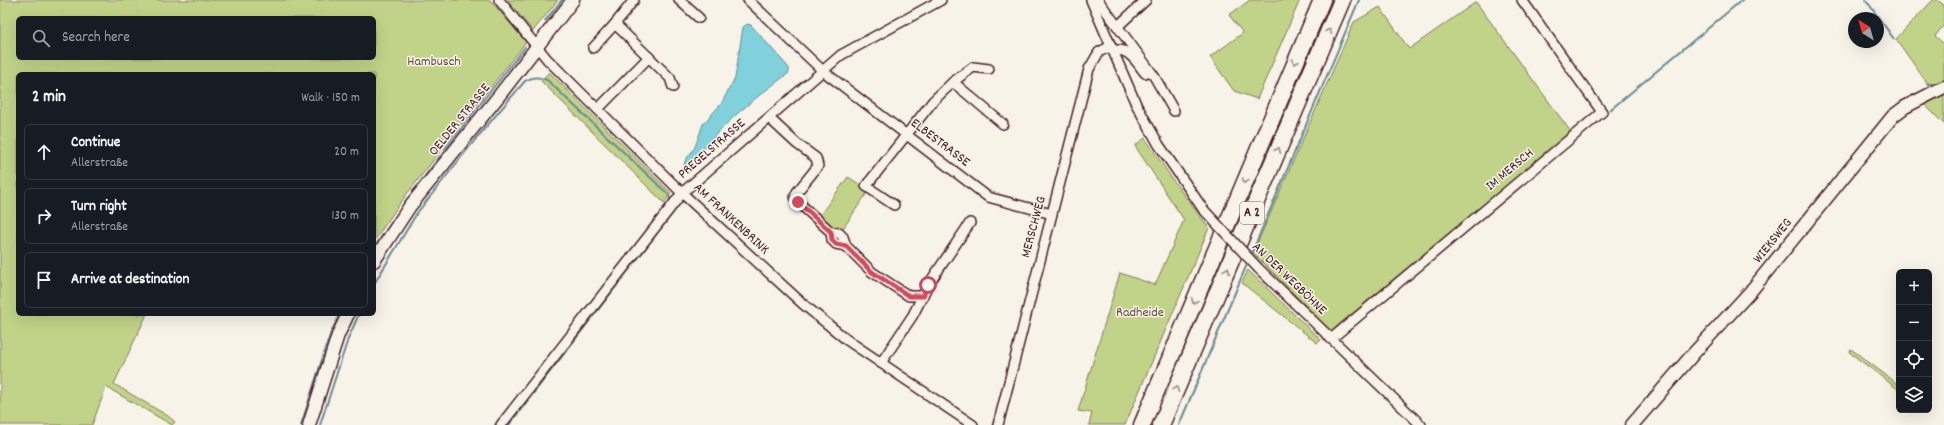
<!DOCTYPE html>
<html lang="en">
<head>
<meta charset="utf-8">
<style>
  :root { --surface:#171b24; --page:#20242c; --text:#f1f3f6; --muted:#9ea1a6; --line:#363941 }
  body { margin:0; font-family:Dekko,sans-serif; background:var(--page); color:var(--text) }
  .controls { position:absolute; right:12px; bottom:12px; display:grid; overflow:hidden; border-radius:6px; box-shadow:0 4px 16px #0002 }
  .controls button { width:36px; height:36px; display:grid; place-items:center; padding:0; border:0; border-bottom:1px solid var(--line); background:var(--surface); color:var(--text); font:20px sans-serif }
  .compass { position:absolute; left:1848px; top:12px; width:36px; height:36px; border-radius:50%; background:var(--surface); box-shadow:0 4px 16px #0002; rotate:323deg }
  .stop { position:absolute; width:12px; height:12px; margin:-9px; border:3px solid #d1495b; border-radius:50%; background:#fff }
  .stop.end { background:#d1495b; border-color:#fff; box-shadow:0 1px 4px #0008 }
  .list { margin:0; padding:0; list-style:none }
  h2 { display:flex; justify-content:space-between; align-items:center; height:52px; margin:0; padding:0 16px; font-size:17px }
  h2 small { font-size:13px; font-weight:400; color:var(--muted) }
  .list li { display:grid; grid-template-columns:26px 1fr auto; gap:12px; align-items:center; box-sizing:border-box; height:56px; margin:0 8px 8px; padding:0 8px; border:1px solid var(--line); border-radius:6px }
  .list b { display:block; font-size:15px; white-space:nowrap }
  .list p { margin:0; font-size:13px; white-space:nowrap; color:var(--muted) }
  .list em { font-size:13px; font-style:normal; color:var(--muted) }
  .icon { flex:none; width:22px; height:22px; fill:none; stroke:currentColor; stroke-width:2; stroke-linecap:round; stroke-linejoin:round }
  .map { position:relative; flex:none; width:1944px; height:425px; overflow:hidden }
  .search { position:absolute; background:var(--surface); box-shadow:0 4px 16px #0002; left:16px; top:16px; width:360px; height:44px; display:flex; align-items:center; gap:10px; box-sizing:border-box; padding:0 14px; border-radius:6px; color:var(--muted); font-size:15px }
  .panel { position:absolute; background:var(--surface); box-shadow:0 4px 16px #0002; left:16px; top:72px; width:360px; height:244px; border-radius:6px }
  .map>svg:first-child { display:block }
  .green { fill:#c0d388; stroke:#85795a; fill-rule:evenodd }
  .water { fill:#80d1db; stroke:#6a8a95 }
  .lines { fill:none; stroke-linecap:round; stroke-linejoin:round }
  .stream { stroke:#6a8a95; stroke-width:2 }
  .street-casing { stroke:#4a1f2b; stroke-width:12 }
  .secondary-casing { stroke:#4a1f2b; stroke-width:15 }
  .highway-casing { stroke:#4a1f2b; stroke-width:19 }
  .street { stroke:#f7f3e8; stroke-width:9 }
  .secondary { stroke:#f7f3e8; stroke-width:12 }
  .highway { stroke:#f7f3e8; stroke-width:16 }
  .street-bridge-casing { stroke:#4a1f2b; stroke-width:12; stroke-linecap:butt }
  .street-bridge { stroke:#f7f3e8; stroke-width:9 }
  .oneway { stroke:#a0898a }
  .route { stroke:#d1495b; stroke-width:5 }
  .labels { text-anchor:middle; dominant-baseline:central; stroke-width:3; stroke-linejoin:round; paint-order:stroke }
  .shield { fill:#f7f3e8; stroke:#7e5f64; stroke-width:1 }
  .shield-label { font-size:13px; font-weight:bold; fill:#4a1f2b }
  .park-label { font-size:14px; fill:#684c42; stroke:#f7f3e8 }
  .street-label { font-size:14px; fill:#4a1f2b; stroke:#f7f3e8 }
</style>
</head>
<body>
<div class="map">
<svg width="1944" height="425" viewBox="0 0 1944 425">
  <rect width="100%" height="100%" fill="#f7f3e8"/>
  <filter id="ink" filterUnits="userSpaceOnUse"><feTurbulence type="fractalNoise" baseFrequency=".025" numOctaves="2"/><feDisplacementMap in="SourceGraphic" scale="8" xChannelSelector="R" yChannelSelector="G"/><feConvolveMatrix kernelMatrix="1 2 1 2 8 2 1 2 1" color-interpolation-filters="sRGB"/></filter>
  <g filter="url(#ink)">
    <g class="green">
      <path d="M0,0h490l36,42 -123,157 -29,42v-167h-356v240h129l-33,70 54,32 7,6 -3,3 -66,-38 -14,38h-92zM18,18h356v40h-356z"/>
      <path d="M507,0h51l-25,31z"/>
      <path d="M1250,0h50l-43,99 -23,-8 -24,-34 33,-24 -14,-18z"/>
      <path d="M1933,0h4l7,5v20l-9,11 9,8v36l-9,4 -8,-1 -31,-44z"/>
      <path d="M1476,2l95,130 -240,199 -78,-78 101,-231 26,-15 29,42z"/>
      <path d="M549,72l122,121 -7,10 -123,-122z"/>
      <path d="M1944,94v30l-21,-21z"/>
      <path d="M1145,138l30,45 34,45 -84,197h-36l3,-12 -14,-2 42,-138 35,12 29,-65 -49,-74z"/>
      <path d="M848,177l21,13 -27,40 -11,-2 -12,-12z"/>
      <path d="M1248,270l73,70 -4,3 -75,-60z"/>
      <path d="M1851,349l48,36v5l-50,-38z"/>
    </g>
    <path class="water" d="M747,24l4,1 38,43v5c-38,28 -78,58 -101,100l-5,-1 2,-11 10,-14 8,-23 18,-20 14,-26 8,-51z"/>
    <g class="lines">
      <g class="stream">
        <path d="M1866,0l28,39"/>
        <path d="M545,21l17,-21"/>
        <path d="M1927,84l9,1"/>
        <path d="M1903,101l12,-7"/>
        <path d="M1610,110l132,-110"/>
        <path d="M1870,134l17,-20"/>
        <path d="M445,149l80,-102"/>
        <path d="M1854,155l12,-16"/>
        <path d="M374,248l32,-47 34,-45"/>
        <path d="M1251,255l108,-255"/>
        <path d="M374,284l43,-71 58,-73 50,-59c8,-4 13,-5 22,-1l121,114 2,5 -2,4 -173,222"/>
        <path d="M301,425l29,-90 10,-21"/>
        <path d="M320,425l28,-86 11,-25"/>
        <path d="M509,425l170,-220"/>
        <path d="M1179,425l69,-163"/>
      </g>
      <g class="street-casing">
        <g id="street">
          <path d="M499,0l48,59 135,134 121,111 44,36 126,85"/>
          <path d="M679,0l20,18"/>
          <path d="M748,0l75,71 165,126 64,17"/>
          <path d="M1091,0l45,104 23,41 44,64"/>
          <path d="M1098,0l56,76 20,35"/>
          <path d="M615,24l55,54 3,9"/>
          <path d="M1118,26l28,-26"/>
          <path d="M593,48l22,-24 19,-24"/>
          <path d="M1113,51c15,-5 24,12 32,22"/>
          <path d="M953,82l50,42"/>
          <path d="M598,109l51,-52"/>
          <path d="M769,118l28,26 19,14 2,8 -21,26 -2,5 3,5 33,30 1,8 4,4 10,2"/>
          <path d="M894,205l-28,-19 67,-85 20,-19 20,-15 16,2"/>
          <path d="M831,232l8,1 4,4 3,9 26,26 37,24h14"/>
          <path d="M1258,268l163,157"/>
          <path d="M1331,339l271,-227 -80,-112"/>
          <path d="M881,363l32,-48 15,-30 42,-62"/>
          <path d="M501,425l181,-232 159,-138 100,-55"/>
          <path d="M998,425l91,-356 10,-17 12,-6"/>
        </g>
      </g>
      <g class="secondary-casing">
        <g id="secondary">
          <path d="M374,261l36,-55 88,-109 75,-97"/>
          <path d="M309,425l29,-90 10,-21"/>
          <path d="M1632,425l62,-72 56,-61 143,-176 12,-9 39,-20"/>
        </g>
      </g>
      <g class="highway-casing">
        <g id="highway">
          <path d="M1142,425l180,-425"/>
          <path d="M1161,425l181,-425"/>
        </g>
      </g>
      <use href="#street" class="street"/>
      <use href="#secondary" class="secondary"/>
      <use href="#highway" class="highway"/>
      <g class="street-bridge-casing">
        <path id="street-bridge" d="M1203,209l55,59"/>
      </g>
      <use href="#street-bridge" class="street-bridge"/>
    </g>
    <defs><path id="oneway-chevron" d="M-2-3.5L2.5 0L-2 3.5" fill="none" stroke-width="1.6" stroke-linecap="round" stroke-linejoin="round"/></defs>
    <g class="oneway">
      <use href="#oneway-chevron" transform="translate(1329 31) rotate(-67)"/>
      <use href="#oneway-chevron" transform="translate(1295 62) rotate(113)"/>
      <use href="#oneway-chevron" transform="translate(1278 150) rotate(-67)"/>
      <use href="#oneway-chevron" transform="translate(1245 181) rotate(113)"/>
      <use href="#oneway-chevron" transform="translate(1227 270) rotate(-67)"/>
      <use href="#oneway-chevron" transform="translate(1194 301) rotate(113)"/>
      <use href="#oneway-chevron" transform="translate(1176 389) rotate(-67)"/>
    </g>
  </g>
  <g class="lines" filter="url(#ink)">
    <path class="route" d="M798,202l33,30 1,8 4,4 10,2 26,26 37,24h14l5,-11"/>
  </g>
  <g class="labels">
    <rect class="shield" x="1240" y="202" width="24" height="22" rx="3"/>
    <g class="shield-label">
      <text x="1252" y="213">A 2</text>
    </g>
    <g class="park-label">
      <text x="434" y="62">Hambusch</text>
      <text x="1140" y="313">Radheide</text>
    </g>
    <g class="street-label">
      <text transform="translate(460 120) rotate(-51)">OELDER STRASSE</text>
      <text transform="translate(940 143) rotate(37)">ELBESTRASSE</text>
      <text transform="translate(712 149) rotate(-41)">PREGELSTRASSE</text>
      <text transform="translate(1510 170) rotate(-40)">IM MERSCH</text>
      <text transform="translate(731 219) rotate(43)">AM FRANKENBRINK</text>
      <text transform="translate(1034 227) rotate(-75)">MERSCHWEG</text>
      <text transform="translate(1773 241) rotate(-51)">WIEKSWEG</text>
      <text transform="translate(1289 279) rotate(44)">AN DER WEGBÖHNE</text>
    </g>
  </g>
</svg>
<div class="controls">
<button>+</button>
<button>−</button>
<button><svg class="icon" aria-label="locate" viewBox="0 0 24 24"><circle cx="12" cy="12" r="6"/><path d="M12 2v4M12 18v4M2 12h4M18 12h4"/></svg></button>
<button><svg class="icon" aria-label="layers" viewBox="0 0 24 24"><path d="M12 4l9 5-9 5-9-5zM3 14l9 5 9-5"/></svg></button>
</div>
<svg class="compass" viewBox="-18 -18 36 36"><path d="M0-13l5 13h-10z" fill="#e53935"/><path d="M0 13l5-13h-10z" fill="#9ea1a6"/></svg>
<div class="stop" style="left:928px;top:285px"></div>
<div class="stop end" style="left:798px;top:202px"></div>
<div class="search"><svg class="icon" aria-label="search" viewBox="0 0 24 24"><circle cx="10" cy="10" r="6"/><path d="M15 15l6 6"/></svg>Search here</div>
<section class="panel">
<h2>2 min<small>Walk · 150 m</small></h2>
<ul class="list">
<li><svg class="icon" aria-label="ahead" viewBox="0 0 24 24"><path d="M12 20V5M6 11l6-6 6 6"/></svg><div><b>Continue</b><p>Allerstraße</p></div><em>20 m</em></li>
<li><svg class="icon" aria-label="right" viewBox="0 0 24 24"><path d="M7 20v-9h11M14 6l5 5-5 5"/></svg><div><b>Turn right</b><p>Allerstraße</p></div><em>130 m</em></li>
<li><svg class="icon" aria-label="arrive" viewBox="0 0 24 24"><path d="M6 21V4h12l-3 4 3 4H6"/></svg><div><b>Arrive at destination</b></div></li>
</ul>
</section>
</div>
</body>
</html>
